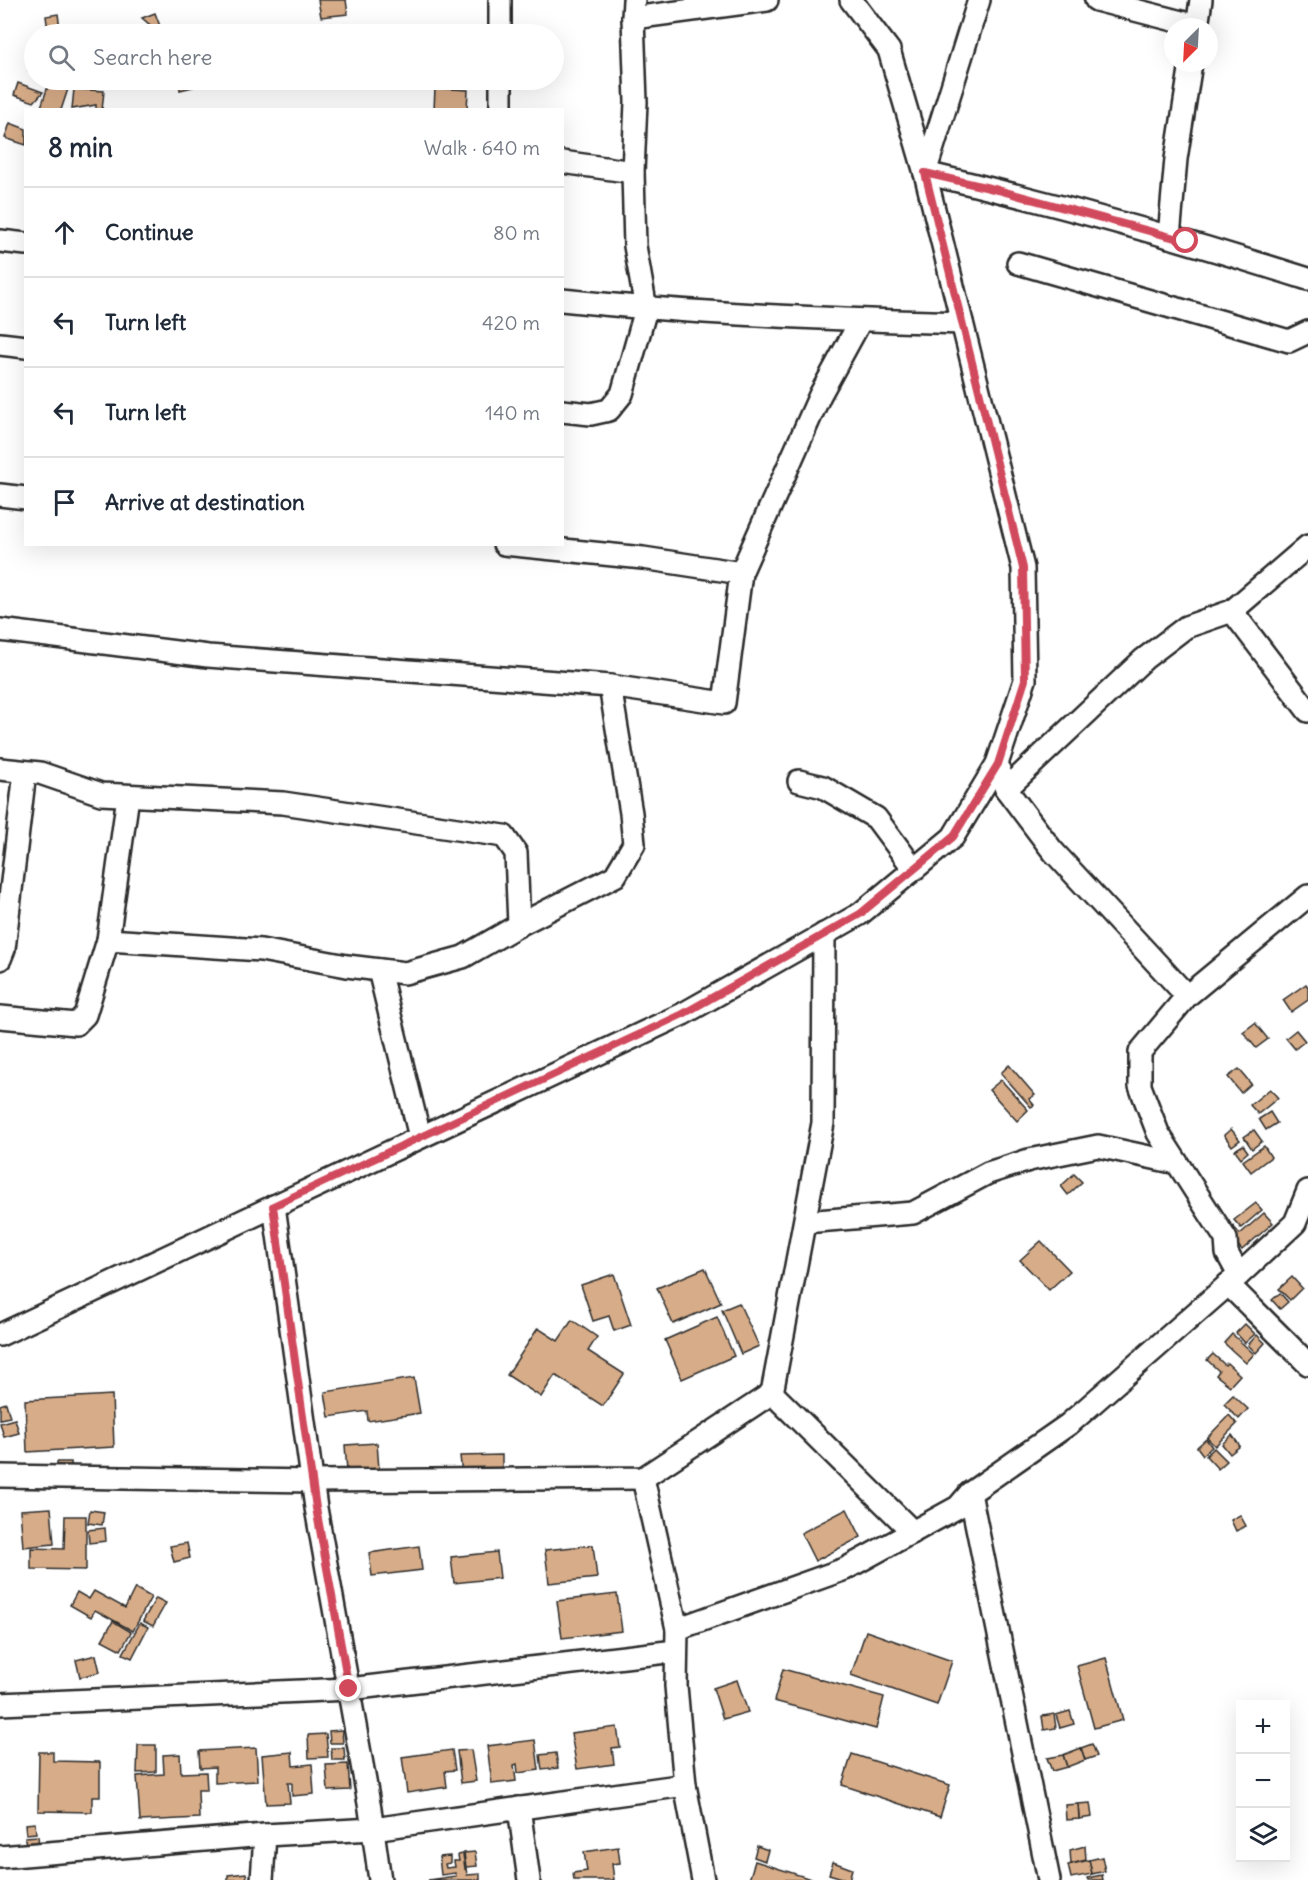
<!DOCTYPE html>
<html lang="en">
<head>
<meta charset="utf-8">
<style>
  :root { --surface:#fff; --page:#f6f6f7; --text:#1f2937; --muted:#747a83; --line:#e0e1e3 }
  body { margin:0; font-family:Delius,sans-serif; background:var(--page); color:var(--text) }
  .controls { position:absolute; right:18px; bottom:18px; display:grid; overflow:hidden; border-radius:0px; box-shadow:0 6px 24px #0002 }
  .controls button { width:54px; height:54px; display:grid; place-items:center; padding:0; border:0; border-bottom:2px solid var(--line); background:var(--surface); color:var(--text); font:30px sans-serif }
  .compass { position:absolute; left:1164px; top:18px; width:54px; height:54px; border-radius:50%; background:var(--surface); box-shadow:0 6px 24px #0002; rotate:204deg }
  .stop { position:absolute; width:18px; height:18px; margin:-14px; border:4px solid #d1495b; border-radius:50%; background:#fff }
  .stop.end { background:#d1495b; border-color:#fff; box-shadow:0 2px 6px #0008 }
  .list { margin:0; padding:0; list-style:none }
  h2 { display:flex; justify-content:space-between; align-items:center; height:78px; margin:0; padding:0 24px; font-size:26px }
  h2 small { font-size:20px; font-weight:400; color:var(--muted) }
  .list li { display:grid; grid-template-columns:39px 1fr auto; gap:18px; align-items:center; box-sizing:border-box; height:90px; padding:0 24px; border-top:2px solid var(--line) }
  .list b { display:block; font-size:22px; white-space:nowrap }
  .list em { font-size:20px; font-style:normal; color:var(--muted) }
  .icon { flex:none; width:33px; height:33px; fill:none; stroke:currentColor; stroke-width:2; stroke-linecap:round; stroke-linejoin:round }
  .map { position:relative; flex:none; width:1308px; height:1880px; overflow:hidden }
  .search { position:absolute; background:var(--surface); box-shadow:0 6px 24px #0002; left:24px; top:24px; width:540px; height:66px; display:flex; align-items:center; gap:15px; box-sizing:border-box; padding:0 21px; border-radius:33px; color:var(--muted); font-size:22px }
  .panel { position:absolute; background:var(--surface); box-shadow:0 6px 24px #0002; left:24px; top:108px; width:540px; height:438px; border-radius:0px }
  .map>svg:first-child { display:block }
  .building { fill:#d7ac88; stroke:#2b2b2b; stroke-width:1.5 }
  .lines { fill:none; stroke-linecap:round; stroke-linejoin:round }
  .minor-casing { stroke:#2b2b2b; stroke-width:26 }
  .minor { stroke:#fff; stroke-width:21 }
  .route { stroke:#d1495b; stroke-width:8 }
</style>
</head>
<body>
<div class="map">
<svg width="1308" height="1880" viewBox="0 0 1308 1880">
  <rect width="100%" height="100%" fill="#fff"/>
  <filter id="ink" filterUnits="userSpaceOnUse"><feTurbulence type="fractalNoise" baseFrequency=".0167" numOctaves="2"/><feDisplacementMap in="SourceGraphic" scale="12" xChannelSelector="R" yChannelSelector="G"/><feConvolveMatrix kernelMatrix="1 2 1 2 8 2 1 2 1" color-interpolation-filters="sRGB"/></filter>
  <g filter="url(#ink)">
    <g class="building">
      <path d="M318,0h28l2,14 -27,3z"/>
      <path d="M155,13l8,21h-14l-2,-3 9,-1 -14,-12z"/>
      <path d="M58,14l2,15 -12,2 -2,-15z"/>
      <path d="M101,27l1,7h-11v-5z"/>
      <path d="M116,27l2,7h-13l-1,-5z"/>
      <path d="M33,54l1,1v17l-6,-2z"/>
      <path d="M50,80h11l9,3 -9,27h-14l-6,-3z"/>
      <path d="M179,80h14v7l-13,3z"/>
      <path d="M18,83l25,9 -9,10 -20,-7z"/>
      <path d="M435,88l33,2 -1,20h-33z"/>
      <path d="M74,89l30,2 -2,19h-6v-5l-24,4z"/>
      <path d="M10,123l16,6v16l-21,-7z"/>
      <path d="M1306,984l2,3v13l-17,12 -8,-12z"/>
      <path d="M1255,1023l13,16 -12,9 -13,-16z"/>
      <path d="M1296,1030l9,11 -10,8 -9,-11z"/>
      <path d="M1009,1065l26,30 -6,4 5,6 -3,2 -30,-34z"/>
      <path d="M1239,1069l12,15 -10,9 -13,-16z"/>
      <path d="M1001,1080l27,30 -11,11 -28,-31z"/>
      <path d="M1270,1089l8,9 -20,16 -8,-9z"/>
      <path d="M1270,1112l7,11 -11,7 -7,-11z"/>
      <path d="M1231,1129l9,11 -8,6 -8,-11z"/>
      <path d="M1254,1130l8,11 -10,8 -8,-12z"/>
      <path d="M1243,1145l5,7 -7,6 -6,-8z"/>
      <path d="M1264,1146l7,11 -20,15 -8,-11z"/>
      <path d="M1074,1174l8,8 -14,13 -7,-9z"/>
      <path d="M1256,1203l6,7 -21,18 -7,-8z"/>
      <path d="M1264,1213l9,10 -31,27 -16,-19 6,-6 8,9z"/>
      <path d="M1041,1241l29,30 -21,19 -29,-30z"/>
      <path d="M705,1268l16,35 -48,21 -16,-36z"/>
      <path d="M614,1274l17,51 -17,6 -5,-15 -16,5 -12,-36z"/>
      <path d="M1292,1277l10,11 -12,12 -11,-11z"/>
      <path d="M1280,1293l8,9 -8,7 -8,-9z"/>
      <path d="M739,1303l20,43 -18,8 -19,-44z"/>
      <path d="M717,1317l17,39 -52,23 -17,-39z"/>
      <path d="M572,1320l25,17 -9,14 36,23 -21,32 -48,-31 -14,22 -34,-22 31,-47 20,13z"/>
      <path d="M1245,1324l10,10 -10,9 -9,-10z"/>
      <path d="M1232,1334l22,20 -8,9 -22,-20z"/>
      <path d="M1257,1335l8,8 -9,10 -8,-8z"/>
      <path d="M1213,1354l12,11 2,-2 13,12 -10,11 -14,-11 3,-4 -12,-11z"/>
      <path d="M414,1378l6,35 -52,8 -1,-10 -38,6 -4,-25z"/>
      <path d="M112,1395l2,52 -87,5 -2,-52z"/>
      <path d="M1233,1395l15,14 -9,10 -15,-15z"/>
      <path d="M6,1403l4,14 -10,2v-14z"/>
      <path d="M1229,1415l8,9 -22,22 -8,-8z"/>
      <path d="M15,1419l4,14 -15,4 -4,-14z"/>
      <path d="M1232,1435l8,11 -10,8 -8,-10z"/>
      <path d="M1206,1439l6,8 -9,8 -6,-8z"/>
      <path d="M377,1443l2,26 -32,2 -2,-26z"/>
      <path d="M1214,1448l13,13 -9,8 -12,-13z"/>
      <path d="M502,1455v19h-40l-2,-18z"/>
      <path d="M57,1462h14l1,11h-14z"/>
      <path d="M51,1508l3,36 -31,3 -3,-37z"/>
      <path d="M847,1509l14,28 -46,24 -14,-28z"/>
      <path d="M90,1510l14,2 -2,13 -14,-2z"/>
      <path d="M1240,1515l6,11 -10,5 -5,-11z"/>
      <path d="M65,1516h21v54l-55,-1v-21l33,1z"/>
      <path d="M105,1528l1,13 -17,2 -1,-13z"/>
      <path d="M187,1543l3,15 -16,4 -4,-16z"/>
      <path d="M593,1545l4,33 -48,5 -4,-33z"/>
      <path d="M419,1546l3,24 -50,6 -3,-23z"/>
      <path d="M497,1552l3,26 -46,5 -3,-26z"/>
      <path d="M135,1588l16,9 -18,34 -38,-21 -4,7 -21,-12 7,-13 12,7 5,-8 31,17z"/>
      <path d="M617,1594l5,37 -60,7 -5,-37z"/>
      <path d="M156,1598l10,5 -13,23 -10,-5z"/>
      <path d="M113,1621l18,11 -10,18 -19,-10z"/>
      <path d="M140,1623l8,4 -16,31 -9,-4z"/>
      <path d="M866,1631l86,30 -15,44 -86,-30z"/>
      <path d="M96,1655l4,17 -20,5 -4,-17z"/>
      <path d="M1106,1658l17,62 -29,8 -17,-62z"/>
      <path d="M783,1669l101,28 -8,32 -102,-28z"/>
      <path d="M737,1680l11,32 -25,7 -10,-31z"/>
      <path d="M1070,1711l4,13 -14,4 -4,-13z"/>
      <path d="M1054,1714l2,14 -12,2 -2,-14z"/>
      <path d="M617,1727l3,20 -8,1 2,16 -37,5 -6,-36z"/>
      <path d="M342,1730l1,13h-13l-1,-12z"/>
      <path d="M326,1734l2,23 -19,1 -1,-23z"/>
      <path d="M535,1740l4,30 -21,3 -1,-9 -3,1 2,16 -24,3 -5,-38z"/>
      <path d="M1092,1744l5,12 -12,4 -4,-12z"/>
      <path d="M138,1745h18v27l-19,1z"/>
      <path d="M256,1748l2,33 -43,2v-16l-15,1 -1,-17z"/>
      <path d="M331,1748h13l1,12h-13z"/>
      <path d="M1081,1748l4,12 -18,7 -4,-12z"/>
      <path d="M452,1750l3,20 -10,1 2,16 -40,6 -5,-36z"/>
      <path d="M471,1750l5,31 -15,2 -4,-32z"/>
      <path d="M39,1752h14v9l47,1v35h-8v15l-54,-1z"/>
      <path d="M292,1752l1,14 19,-2 2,30 -22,2v-13h-4l2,20 -24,1 -4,-49z"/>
      <path d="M556,1753l2,15 -16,2 -2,-15z"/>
      <path d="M180,1754l1,19 25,-1 1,18h-9l1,28 -59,3 -3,-45 27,-2 -1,-19z"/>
      <path d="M852,1754l98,31 -10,32 -98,-32z"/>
      <path d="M1063,1755l4,12 -15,4 -5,-13z"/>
      <path d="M348,1764l2,26 -22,1 -2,-26z"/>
      <path d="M1090,1803l2,14 -13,2 -1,-15z"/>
      <path d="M1078,1804l1,15 -13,1 -1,-15z"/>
      <path d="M35,1823l1,10 -10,1 -1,-10z"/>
      <path d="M38,1836l1,10 -13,1 -1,-10z"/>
      <path d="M757,1846l11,4 -3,11 -11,-4z"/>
      <path d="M1085,1846l1,14 -15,4 -1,-14z"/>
      <path d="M618,1847l2,16 -8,1 2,16h-40l-1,-7 14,-2 -3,-19z"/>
      <path d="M475,1852l2,14 -11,1 -2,-14z"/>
      <path d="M463,1854l2,15 1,-1 1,7 13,-1v6h-52l28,-4 -1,-3 -14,2 -2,-18 11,-1v7l-5,1 1,4 9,-1 -1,-6h5l-1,-6z"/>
      <path d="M1102,1857l3,14 -13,3 -3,-14z"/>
      <path d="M1089,1860l3,14 -21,4 -3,-13z"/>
      <path d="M755,1861l59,19h-65z"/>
      <path d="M833,1862l19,7 -3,11 -20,-6z"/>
      <path d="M246,1873l1,7h-19v-5z"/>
      <path d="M1102,1875l1,5h-15l-1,-2z"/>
    </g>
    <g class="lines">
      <g class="minor-casing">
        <g id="minor">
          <path d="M500,0v34"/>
          <path d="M1096,0l101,26"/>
          <path d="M633,18l134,-18"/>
          <path d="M1197,27l4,-27"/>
          <path d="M501,80v30"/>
          <path d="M562,162l71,10"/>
          <path d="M925,173c129,30 257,66 383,106"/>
          <path d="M925,173l54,-173"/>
          <path d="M1169,237l7,-78 15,-96"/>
          <path d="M0,241l26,3"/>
          <path d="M1018,263l271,78 19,-9"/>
          <path d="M562,300c133,14 267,19 400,23"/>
          <path d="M0,344l26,3"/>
          <path d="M562,411l29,3 18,-4 13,-16 24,-85 -11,-63 -2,-74 3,-70 -3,-84 1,-18"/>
          <path d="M0,495l26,3"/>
          <path d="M504,544l139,14 98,15"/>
          <path d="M1232,611l76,100"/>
          <path d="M0,630l208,26 402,30 114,17 17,-130 79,-178 41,-75"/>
          <path d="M0,769l40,4 61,21 182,9 221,33 12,17 3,72 -56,32 -58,16 -58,-7 -86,-16 -153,-10"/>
          <path d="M799,781l24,6 53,31 38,51"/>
          <path d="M1006,789l138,-130 42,-32 46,-16 76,-65"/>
          <path d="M519,925l96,-49 19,-32 -3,-31 -21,-127"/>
          <path d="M0,959l4,-10 21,-177"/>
          <path d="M379,970l41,167"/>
          <path d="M1187,996l121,-100"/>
          <path d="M0,1017l76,7 9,-9 23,-75 20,-144"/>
          <path d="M274,1206l42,302 54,301 10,71"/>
          <path d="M805,1222l108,-9 75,-40 41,-13 69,-14 79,17"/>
          <path d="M1239,1275l56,-52 13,-32"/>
          <path d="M1228,1284l80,80"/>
          <path d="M0,1335l683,-321 177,-100 93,-77 44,-73 28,-84 -2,-112 -98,-395 -36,-123 -38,-50"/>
          <path d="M772,1393l51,-270 1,-189"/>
          <path d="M0,1476l313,5 330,-3 129,-85 141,139"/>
          <path d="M643,1478l34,151 -1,57 9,99 18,95"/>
          <path d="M970,1493l79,387"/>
          <path d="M677,1629l168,-60 113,-62 12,-14 99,-69 170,-149 -12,-22 -1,-14 -68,-106 -18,-47v-34l47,-56 -135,-146 -46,-61 -9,-25"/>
          <path d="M0,1704l349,-15 327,-38"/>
          <path d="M519,1808l10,72"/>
          <path d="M0,1857l265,-22 108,-6 312,-44"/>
          <path d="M262,1880l3,-45"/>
        </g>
      </g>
      <use href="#minor" class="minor"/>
    </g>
  </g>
  <g class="lines" filter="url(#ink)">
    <path class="route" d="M349,1689l-33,-181 -43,-302 410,-192 177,-100 93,-77 45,-73 27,-84 -2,-112 -98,-395 73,17 188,51"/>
  </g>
</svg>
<div class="controls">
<button>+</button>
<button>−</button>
<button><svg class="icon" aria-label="layers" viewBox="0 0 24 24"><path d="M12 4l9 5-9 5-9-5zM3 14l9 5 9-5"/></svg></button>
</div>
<svg class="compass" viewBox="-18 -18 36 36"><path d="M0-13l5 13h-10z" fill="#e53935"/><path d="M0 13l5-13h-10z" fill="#747a83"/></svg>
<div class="stop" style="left:1186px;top:241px"></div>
<div class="stop end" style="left:349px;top:1689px"></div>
<div class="search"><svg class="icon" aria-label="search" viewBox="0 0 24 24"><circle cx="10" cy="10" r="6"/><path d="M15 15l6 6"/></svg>Search here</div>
<section class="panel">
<h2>8 min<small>Walk · 640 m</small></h2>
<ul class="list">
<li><svg class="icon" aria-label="ahead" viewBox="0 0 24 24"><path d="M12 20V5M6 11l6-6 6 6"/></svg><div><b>Continue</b></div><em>80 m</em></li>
<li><svg class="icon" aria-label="left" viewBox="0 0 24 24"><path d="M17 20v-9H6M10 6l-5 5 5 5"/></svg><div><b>Turn left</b></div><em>420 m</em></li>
<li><svg class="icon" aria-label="left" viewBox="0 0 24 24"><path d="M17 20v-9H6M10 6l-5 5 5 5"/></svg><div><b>Turn left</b></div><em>140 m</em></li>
<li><svg class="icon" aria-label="arrive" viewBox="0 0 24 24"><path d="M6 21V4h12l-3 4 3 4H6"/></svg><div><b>Arrive at destination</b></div></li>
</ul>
</section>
</div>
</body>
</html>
